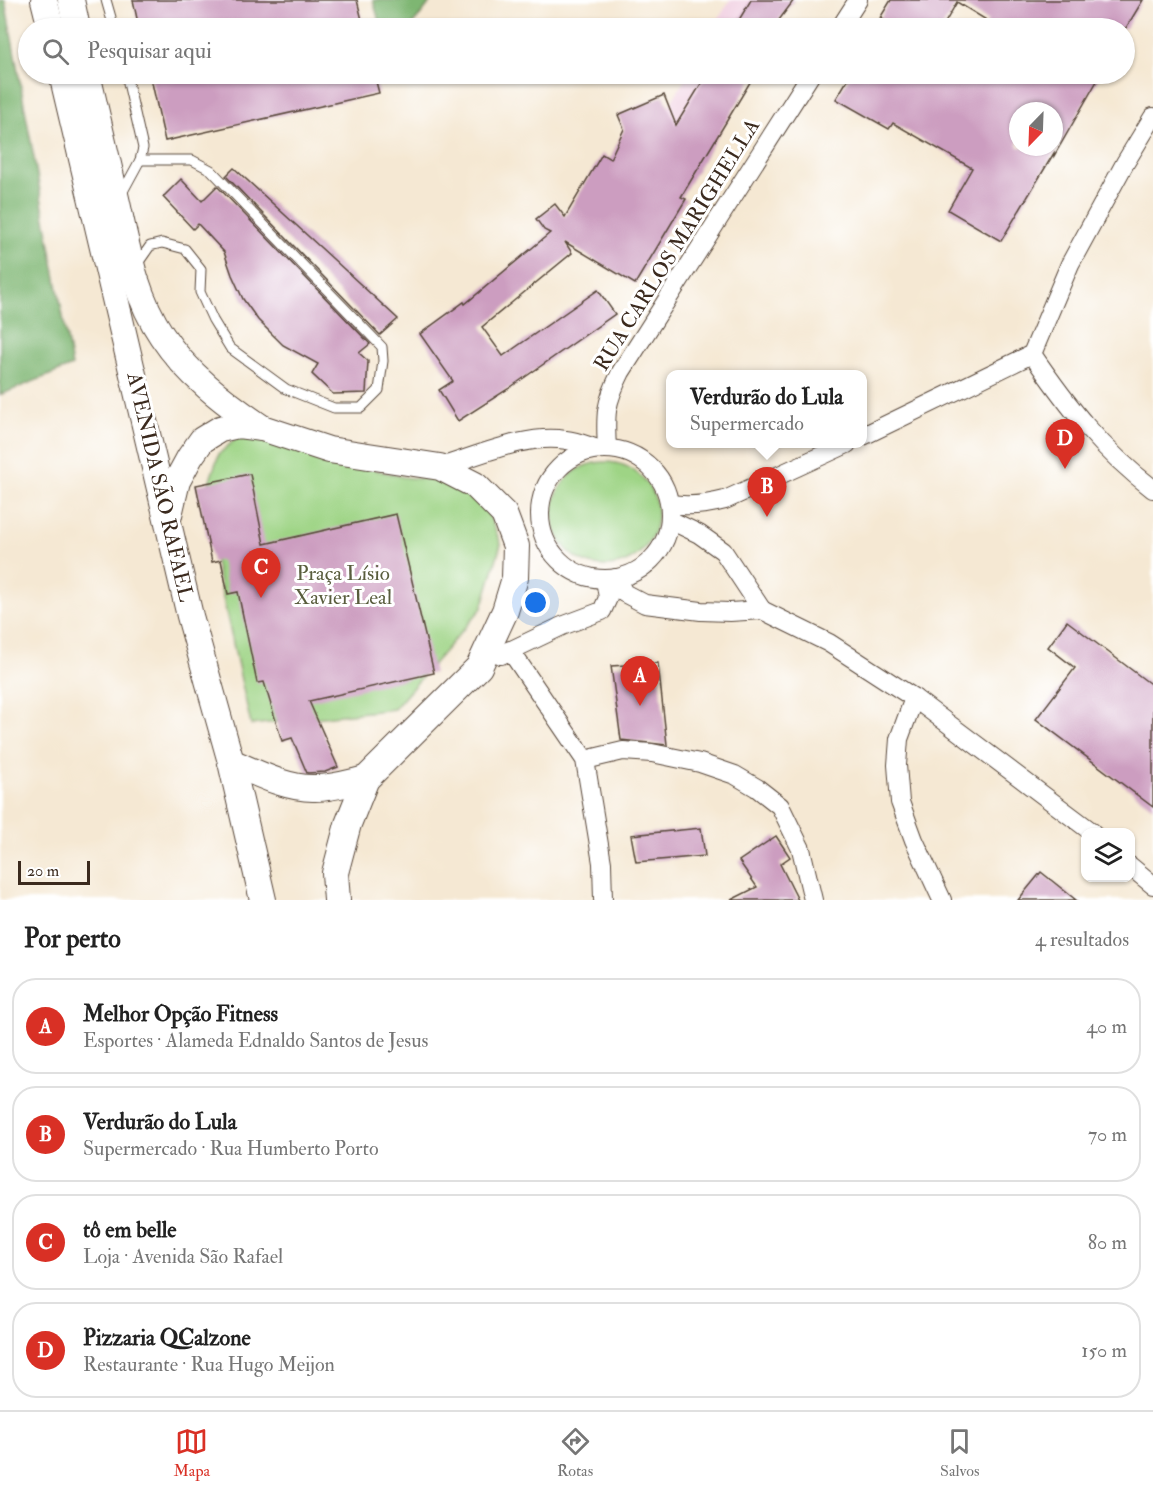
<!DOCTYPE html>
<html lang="pt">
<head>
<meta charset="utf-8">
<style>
  :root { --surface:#fff; --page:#f6f6f6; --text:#222; --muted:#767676; --line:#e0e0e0; --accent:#d93025 }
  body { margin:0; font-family:"IM FELL Double Pica",serif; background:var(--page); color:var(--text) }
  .controls { position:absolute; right:18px; bottom:18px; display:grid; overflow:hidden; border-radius:12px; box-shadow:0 2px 4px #0004 }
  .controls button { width:54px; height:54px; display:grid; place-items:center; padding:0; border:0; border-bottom:2px solid var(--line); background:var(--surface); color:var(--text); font:30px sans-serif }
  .compass { position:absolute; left:1009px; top:102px; width:54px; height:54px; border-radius:50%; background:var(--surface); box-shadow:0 2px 4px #0004; rotate:203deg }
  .scale { position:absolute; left:18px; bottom:15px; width:72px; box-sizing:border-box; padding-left:6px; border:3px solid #3b2a1e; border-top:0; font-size:16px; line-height:21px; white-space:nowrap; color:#3b2a1e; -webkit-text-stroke:4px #fff; paint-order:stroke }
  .you { position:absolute; left:536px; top:603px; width:21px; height:21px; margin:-15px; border:4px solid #fff; border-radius:50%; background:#1a73e8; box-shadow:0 0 0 9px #1a73e833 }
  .badge { display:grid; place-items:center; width:39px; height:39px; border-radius:50%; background:var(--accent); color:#fff; font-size:20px; font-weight:700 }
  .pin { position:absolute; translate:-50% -50px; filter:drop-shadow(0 2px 3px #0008) }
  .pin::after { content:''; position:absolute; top:32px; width:21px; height:18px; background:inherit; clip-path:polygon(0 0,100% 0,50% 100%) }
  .popup { position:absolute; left:666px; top:370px; width:201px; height:78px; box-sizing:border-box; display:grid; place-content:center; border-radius:12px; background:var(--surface); filter:drop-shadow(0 2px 4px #0005); font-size:20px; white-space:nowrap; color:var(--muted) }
  .popup b { font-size:22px; color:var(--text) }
  .popup::after { content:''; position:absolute; left:50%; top:100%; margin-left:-12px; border:12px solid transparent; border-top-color:var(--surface) }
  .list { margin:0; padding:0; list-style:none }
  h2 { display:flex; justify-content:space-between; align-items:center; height:78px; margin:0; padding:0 24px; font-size:26px }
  h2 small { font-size:20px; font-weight:400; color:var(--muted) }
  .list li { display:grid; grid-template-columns:39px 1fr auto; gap:18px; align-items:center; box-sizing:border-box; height:96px; margin:0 12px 12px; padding:0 12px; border:2px solid var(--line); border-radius:24px }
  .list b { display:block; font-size:22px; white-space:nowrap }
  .list p { margin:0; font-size:20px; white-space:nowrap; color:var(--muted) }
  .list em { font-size:20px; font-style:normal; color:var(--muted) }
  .icon { flex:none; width:33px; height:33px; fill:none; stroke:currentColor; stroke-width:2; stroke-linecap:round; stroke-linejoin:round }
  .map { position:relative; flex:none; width:1153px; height:900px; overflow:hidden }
  .search { position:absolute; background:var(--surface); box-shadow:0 2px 4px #0004; left:18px; right:18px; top:18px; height:66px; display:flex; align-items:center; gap:15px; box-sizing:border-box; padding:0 21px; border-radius:33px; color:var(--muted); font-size:22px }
  .sheet { height:510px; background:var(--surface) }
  nav { display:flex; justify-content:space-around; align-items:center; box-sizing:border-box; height:84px; border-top:2px solid var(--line); background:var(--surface); font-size:16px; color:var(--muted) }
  nav a { display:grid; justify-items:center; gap:3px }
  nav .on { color:var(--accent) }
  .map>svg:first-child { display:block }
  .built { fill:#f1d0e2 }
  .green { fill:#9ed485; stroke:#6c7f52; stroke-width:1.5 }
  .forest { fill:#7eb672; stroke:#5c7048; stroke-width:1.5 }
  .building { fill:#cc9dc0; fill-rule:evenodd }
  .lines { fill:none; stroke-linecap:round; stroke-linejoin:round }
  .lane-casing { stroke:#574639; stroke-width:11 }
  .street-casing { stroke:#574639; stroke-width:20 }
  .secondary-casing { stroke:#574639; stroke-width:28 }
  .lane { stroke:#fff; stroke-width:9 }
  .street { stroke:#fff; stroke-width:18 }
  .secondary { stroke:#fff; stroke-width:26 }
  .labels { text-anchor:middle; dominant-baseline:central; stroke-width:6; stroke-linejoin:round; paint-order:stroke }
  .street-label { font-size:21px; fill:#3b2a1e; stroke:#fff }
  .park-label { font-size:21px; fill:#595d3d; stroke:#fff }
</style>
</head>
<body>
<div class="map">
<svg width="1153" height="900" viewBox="0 0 1153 900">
  <rect width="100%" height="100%" fill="#fff"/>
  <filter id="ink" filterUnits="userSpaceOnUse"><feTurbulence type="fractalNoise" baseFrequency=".0167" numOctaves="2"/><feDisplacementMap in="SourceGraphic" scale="12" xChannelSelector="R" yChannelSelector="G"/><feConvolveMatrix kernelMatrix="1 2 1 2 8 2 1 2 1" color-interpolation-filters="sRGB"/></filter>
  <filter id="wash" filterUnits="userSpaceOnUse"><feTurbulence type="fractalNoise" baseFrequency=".008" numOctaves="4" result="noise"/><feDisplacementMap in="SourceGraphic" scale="24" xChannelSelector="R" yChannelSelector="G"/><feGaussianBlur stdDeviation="1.35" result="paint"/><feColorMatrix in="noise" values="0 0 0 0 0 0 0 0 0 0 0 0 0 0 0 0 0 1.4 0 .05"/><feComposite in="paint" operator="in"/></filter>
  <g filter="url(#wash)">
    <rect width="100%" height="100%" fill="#f5e8d3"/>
    <g class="built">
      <path d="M730,0h24l18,9 -12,19h-47z"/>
      <path d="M688,74h45l-45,75 -32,-21z"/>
    </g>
    <g class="green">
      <path d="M240,435l163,42 37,4 45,24 16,39 -19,64 -88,101 -143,16 -49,-222 17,-49z"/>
      <circle cx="605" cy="514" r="52"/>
    </g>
    <g class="forest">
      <path d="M0,0h5l67,366 -72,29z"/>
      <path d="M373,0h59l-22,28h-29z"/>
    </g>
    <g id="blocks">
      <g class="building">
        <path d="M133,0h224l7,28h-225z"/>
        <path d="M751,0h43l-21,28h-39z"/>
        <path d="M891,0h252l-17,28h-142l4,-7 -31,-19 -15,26h-44l-18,-10z"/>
        <path d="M150,74h224l5,19 -214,48z"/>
        <path d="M707,74h48l-74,123 5,2 -51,85 -70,-42 7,11 -90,74 21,29 95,-66 17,24 -107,75 -50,32 -19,-31 14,-9 -33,-47 44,-32 1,2 85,-71 -6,-3 -8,-11 19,-15 10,13 37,-63 8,5 14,-30 -6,-14 46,-20 12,30z"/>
        <path d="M851,74h250l-47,82v-3l-53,88 -53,-31 24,-42 -79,-45 -4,6 -53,-30zM1018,111h36v36h-36z"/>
        <path d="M234,168l99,91 65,60 -18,16 -154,-159z"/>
        <path d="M181,179l21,22 15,-15 153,158 -11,9 9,8 -2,32 -33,1 -21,-20 6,-10 -35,-19 -25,-25 -15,-21 -11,-24 -8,-23 -26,-28 -5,5 -30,-32z"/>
        <path d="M250,474l14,70 132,-30 38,159 -125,28 29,66 -13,5 -18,1 -15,-35 -10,3 -18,-59 -7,1 -19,-91 -10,2 -7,-34 -9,2 -16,-77z"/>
        <path d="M1067,621l86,65v121l-117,-88 39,-51 -27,-21z"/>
        <path d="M658,663l9,82 -46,-5 -10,-74z"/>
        <path d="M701,828l4,28 -69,6 -5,-27z"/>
        <path d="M776,836l14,21 -10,7 18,36h-67l26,-13 -18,-26z"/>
        <path d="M1041,872l35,28h-58z"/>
      </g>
    </g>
  </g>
  <g filter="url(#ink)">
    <use href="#blocks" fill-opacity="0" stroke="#574639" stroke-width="1.5"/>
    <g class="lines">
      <g class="lane-casing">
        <g id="lane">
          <path d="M106,0l8,28"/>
          <path d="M121,195l19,-35 3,-12 -17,-74"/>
          <path d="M136,266l14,-20 12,-3 23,6 16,20 -1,23 13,28 17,28 56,41 48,19h27l18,-18 4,-29 -1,-14 -171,-177 -19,-10h-52"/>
        </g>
      </g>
      <g class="street-casing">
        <g id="street">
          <path d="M840,28l18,-28"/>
          <path d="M1032,354c37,54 69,95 121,135"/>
          <path d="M863,436l169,-82 38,-90 55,-101 28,-46"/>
          <path d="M607,449c-2,-35 -2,-45 14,-77l190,-298"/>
          <circle cx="605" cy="514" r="65"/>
          <path d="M440,467c38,-11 87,-34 126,-27 11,1 22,6 32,9"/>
          <path d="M670,504c20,3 36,1 55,-4l122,-56"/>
          <path d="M670,520l29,14 24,17 39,59"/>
          <path d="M616,578l8,15 21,11 56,7 29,1 32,-2 67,33 85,55 178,134"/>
          <path d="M510,650l75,110 17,103 1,37"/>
          <path d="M501,655l61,-29 40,-15 6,-13 -3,-19"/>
          <path d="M914,698l-15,41 -2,26 3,37 14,38 28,60"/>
          <path d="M585,760l38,-9 29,2 48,10 35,12 22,13 23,18 21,43 12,51"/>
          <path d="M1130,866l23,19"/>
        </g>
      </g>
      <g class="secondary-casing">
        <g id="secondary">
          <path d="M44,0l7,28"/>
          <path d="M71,0l6,28"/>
          <path d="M62,74l128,542 41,146 32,138"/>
          <path d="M87,74c10,42 20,85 30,129 10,45 18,93 45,133 25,38 62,66 100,92"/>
          <path d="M168,519l9,-38 13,-24 12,-17 18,-11 18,-4 24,3 67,22 111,17 35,18 29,29 12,32 -1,32 -10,33 -26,56 -113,112 -18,45 -13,49 2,27"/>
          <path d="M231,762c26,11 56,27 84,26 18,0 34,-5 51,-9"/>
        </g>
      </g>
      <use href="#lane" class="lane"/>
      <use href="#street" class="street"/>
      <use href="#secondary" class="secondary"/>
    </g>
  </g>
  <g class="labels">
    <g class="street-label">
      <text transform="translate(677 245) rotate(-58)">RUA CARLOS MARIGHELLA</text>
      <text transform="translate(160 487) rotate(77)">AVENIDA SÃO RAFAEL</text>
    </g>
    <g class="park-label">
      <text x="343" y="573">Praça Lísio<tspan x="343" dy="24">Xavier Leal</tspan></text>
    </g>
  </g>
</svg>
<div class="controls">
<button><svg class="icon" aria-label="layers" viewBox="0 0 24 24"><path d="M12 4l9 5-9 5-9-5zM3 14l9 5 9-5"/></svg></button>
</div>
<svg class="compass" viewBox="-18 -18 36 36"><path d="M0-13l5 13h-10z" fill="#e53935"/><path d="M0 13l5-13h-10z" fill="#767676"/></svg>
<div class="scale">20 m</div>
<div class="you"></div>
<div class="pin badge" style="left:640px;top:706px">A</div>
<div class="pin badge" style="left:767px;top:517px">B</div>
<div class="popup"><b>Verdurão do Lula</b>Supermercado</div>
<div class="pin badge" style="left:261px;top:598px">C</div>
<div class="pin badge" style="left:1065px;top:469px">D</div>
<div class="search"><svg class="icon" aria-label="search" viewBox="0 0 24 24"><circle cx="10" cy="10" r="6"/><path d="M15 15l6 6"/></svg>Pesquisar aqui</div>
</div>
<section class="sheet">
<h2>Por perto<small>4 resultados</small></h2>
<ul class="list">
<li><span class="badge">A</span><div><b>Melhor Opção Fitness</b><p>Esportes · Alameda Ednaldo Santos de Jesus</p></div><em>40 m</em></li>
<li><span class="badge">B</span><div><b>Verdurão do Lula</b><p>Supermercado · Rua Humberto Porto</p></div><em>70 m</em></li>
<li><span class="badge">C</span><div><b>tô em belle</b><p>Loja · Avenida São Rafael</p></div><em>80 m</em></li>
<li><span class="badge">D</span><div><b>Pizzaria QCalzone</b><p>Restaurante · Rua Hugo Meijon</p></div><em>150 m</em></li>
</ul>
</section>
<nav>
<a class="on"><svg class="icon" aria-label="map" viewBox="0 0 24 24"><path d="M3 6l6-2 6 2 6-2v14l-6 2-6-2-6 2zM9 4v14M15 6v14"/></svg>Mapa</a>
<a><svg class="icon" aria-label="directions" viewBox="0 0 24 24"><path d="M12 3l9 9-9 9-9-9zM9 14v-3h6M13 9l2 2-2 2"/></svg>Rotas</a>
<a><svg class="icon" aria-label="saved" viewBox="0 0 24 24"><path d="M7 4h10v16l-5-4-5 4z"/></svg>Salvos</a>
</nav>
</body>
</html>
